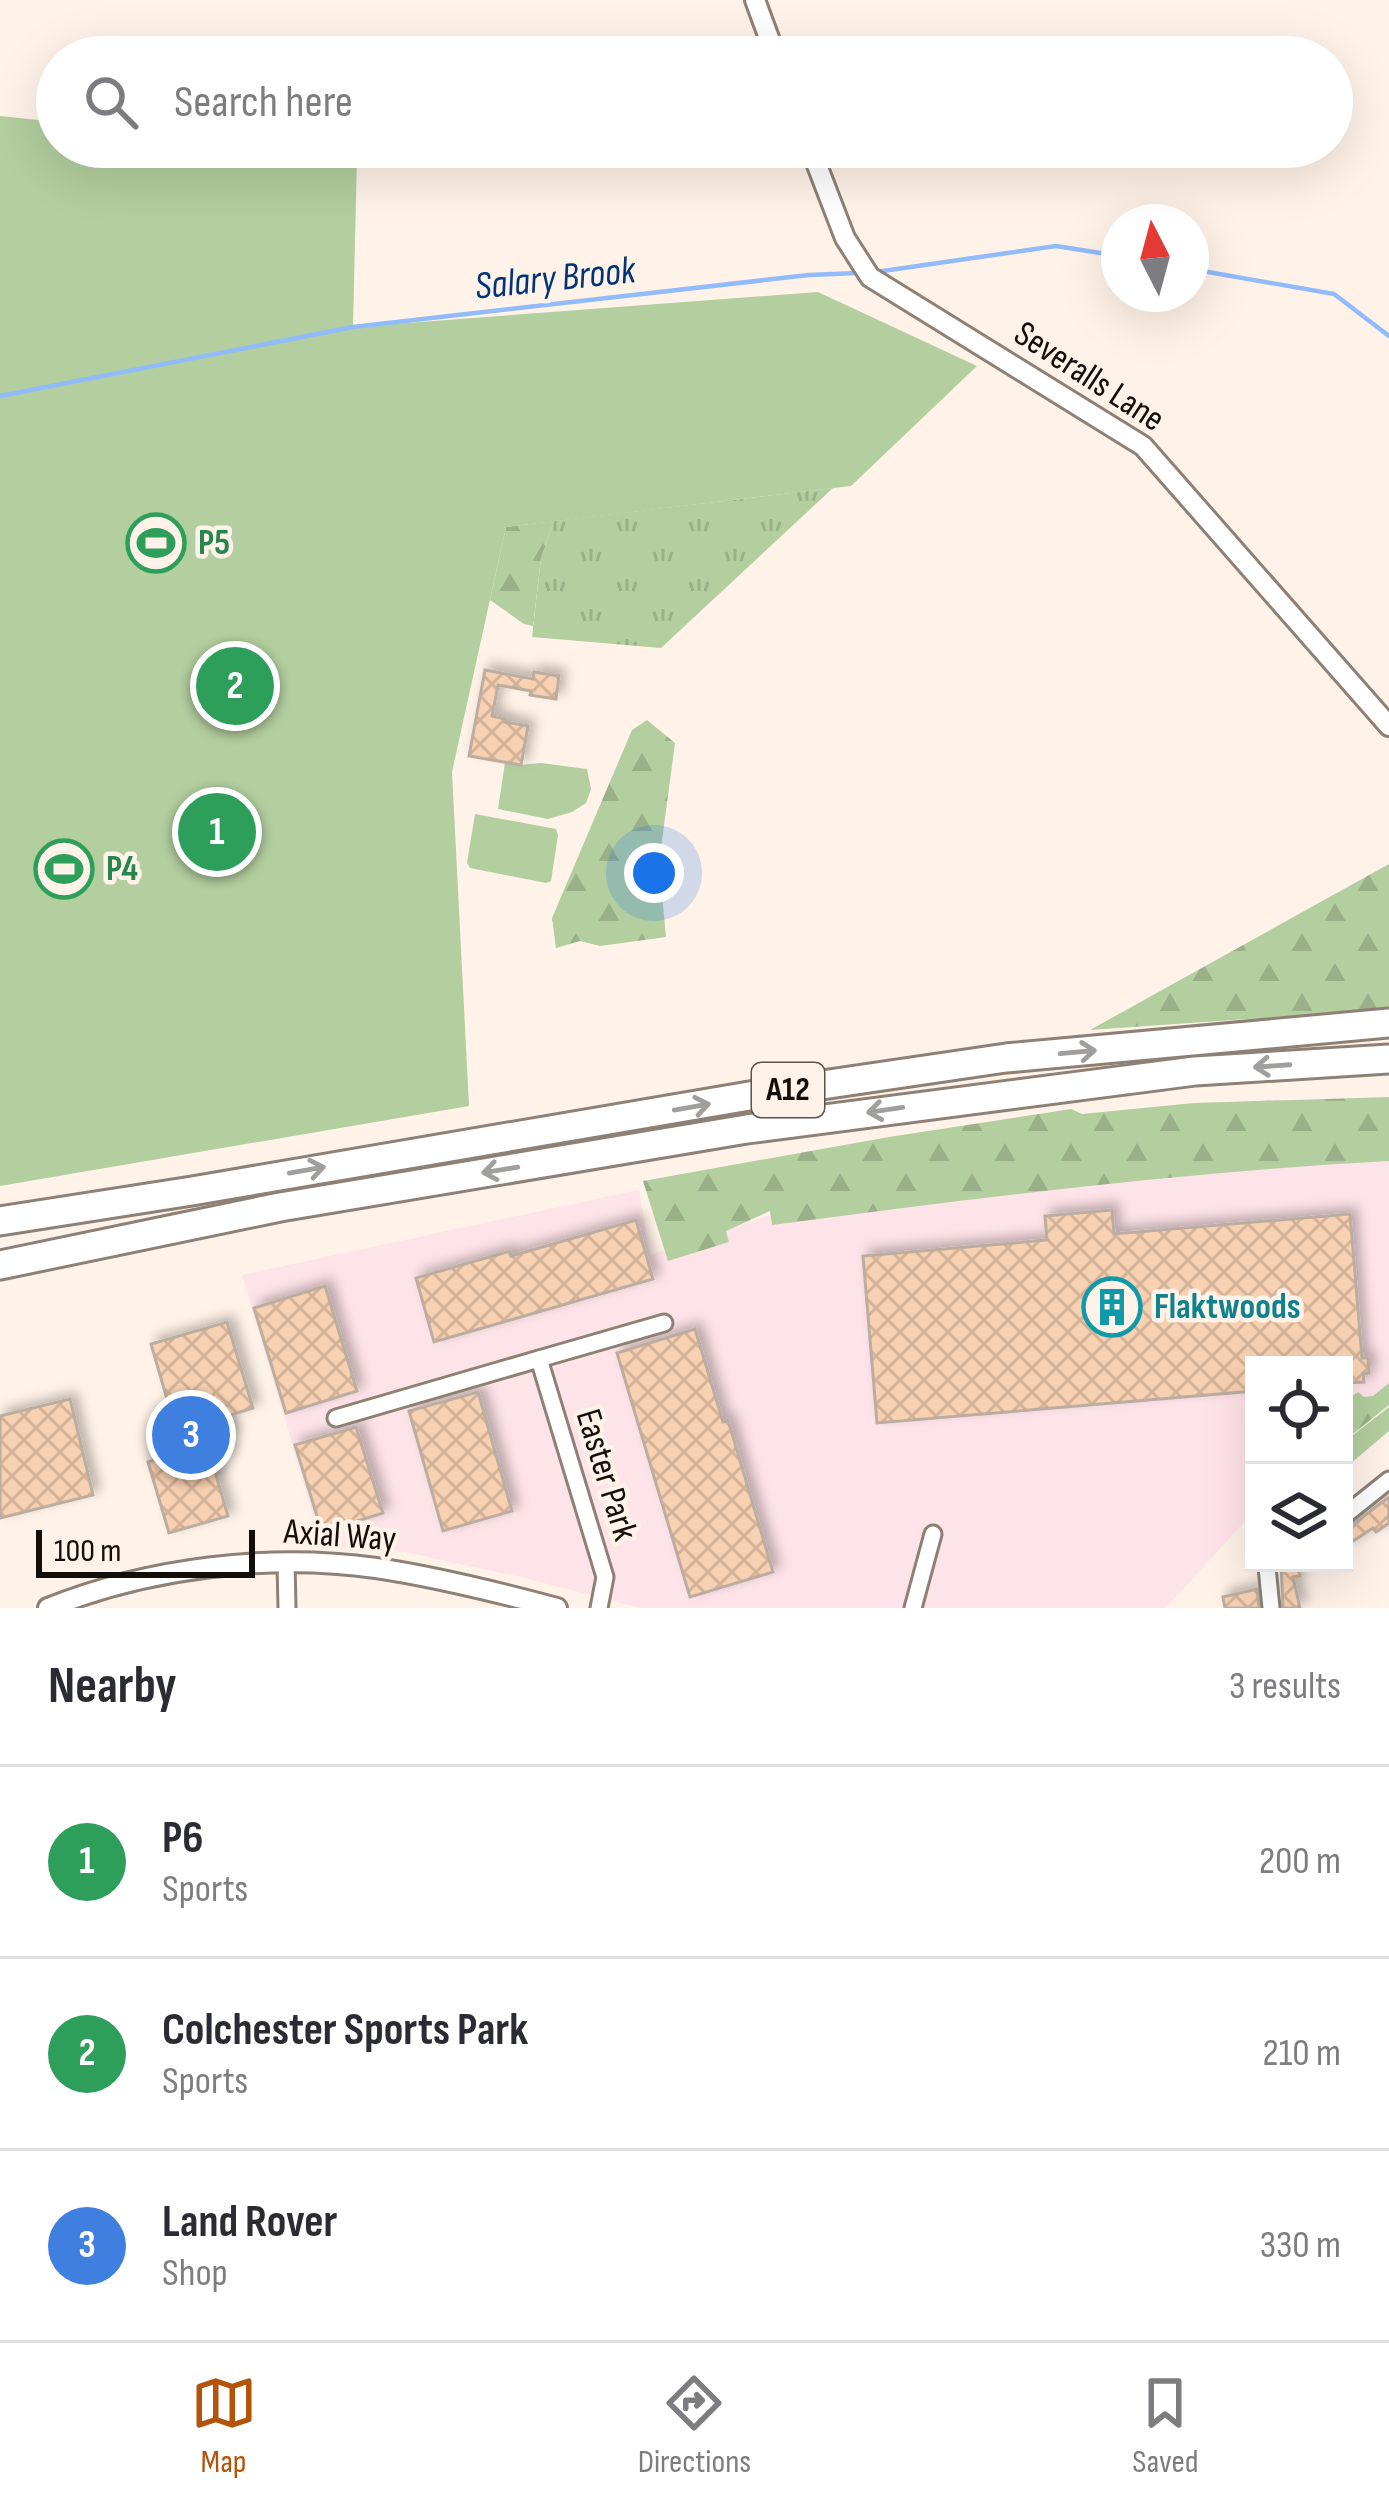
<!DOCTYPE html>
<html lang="en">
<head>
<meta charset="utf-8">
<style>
  :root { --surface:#fff; --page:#f2f2f3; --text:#2b2b33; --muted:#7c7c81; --line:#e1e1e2; --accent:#b45309 }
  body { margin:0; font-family:"Sofia Sans Condensed",sans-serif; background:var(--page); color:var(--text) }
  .controls { position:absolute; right:36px; bottom:36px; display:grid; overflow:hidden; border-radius:0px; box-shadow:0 12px 48px #0002 }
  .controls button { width:108px; height:108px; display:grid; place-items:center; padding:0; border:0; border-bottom:3px solid var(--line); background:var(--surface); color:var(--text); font:60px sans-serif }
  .compass { position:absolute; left:1101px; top:204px; width:108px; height:108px; border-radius:50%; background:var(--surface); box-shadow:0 12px 48px #0002; rotate:354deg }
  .scale { position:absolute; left:36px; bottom:30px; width:219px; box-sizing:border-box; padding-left:12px; border:6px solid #130e0a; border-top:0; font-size:33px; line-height:42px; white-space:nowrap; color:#130e0a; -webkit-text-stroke:9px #fff2e8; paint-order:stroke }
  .you { position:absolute; left:654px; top:873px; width:42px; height:42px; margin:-30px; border:9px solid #fff; border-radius:50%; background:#1a73e8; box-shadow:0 0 0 18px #1a73e833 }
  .badge { display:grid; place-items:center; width:78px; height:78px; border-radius:50%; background:var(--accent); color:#fff; font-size:39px; font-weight:700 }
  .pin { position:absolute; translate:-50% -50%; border:6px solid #fff; box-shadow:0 3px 12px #0006 }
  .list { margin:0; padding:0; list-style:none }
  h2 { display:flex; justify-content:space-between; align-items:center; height:156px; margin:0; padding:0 48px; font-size:51px }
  h2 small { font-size:39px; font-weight:400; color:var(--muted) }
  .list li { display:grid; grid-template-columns:78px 1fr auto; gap:36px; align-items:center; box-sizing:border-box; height:192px; padding:0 48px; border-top:3px solid var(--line) }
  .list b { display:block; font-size:45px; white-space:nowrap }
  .list p { margin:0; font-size:39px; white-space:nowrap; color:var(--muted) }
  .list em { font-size:39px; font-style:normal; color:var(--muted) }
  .icon { flex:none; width:66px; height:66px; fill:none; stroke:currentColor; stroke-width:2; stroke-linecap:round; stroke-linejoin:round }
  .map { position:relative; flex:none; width:1389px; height:1608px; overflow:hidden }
  .search { position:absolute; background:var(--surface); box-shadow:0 12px 48px #0002; left:36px; right:36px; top:36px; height:132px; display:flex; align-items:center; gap:30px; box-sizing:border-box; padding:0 42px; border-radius:66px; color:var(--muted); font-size:45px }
  .sheet { height:732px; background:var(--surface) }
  nav { display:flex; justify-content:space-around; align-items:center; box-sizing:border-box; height:168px; border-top:3px solid var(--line); background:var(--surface); font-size:33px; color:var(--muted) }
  nav a { display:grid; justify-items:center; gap:6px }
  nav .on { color:var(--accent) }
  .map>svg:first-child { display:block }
  .industrial { fill:#fee3e8 }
  .grass { fill:url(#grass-tufts) }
  .forest { fill:url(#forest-firs) }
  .pitch { fill:#b3ce9f }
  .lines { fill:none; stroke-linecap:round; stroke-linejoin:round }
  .stream { stroke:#91bbfa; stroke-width:4.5 }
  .building { fill:url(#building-cross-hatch); stroke:#bcada1; stroke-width:3; filter:url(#shadow) }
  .minor-casing { stroke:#8e8075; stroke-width:21 }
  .tertiary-casing { stroke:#8e8075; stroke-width:24 }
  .trunk-casing { stroke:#8e8075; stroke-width:33 }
  .minor { stroke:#fff; stroke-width:15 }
  .tertiary { stroke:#fff; stroke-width:18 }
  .trunk { stroke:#fff; stroke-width:27 }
  .oneway { stroke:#a19f9d }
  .labels { text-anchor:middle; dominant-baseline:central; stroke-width:9; stroke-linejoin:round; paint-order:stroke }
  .shield { fill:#fff2e8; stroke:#5a524d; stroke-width:3 }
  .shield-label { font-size:33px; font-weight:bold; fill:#130e0a }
  .street-label { font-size:36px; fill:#130e0a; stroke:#fff2e8 }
  .leisure-label { font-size:36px; font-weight:bold; fill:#27864d; stroke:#fff2e8; text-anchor:start }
  .culture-label { font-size:36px; font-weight:bold; fill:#0d838f; stroke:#fff2e8; text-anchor:start }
  .water-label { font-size:39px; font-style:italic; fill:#00347a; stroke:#fff2e8 }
</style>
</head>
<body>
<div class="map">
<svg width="1389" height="1608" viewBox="0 0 1389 1608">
  <defs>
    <pattern id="grass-tufts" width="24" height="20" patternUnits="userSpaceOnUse" patternTransform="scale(3)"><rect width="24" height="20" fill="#b3ce9f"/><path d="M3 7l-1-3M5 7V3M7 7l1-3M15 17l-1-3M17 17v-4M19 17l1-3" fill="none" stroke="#99b088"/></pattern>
    <pattern id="forest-firs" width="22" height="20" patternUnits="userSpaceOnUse" patternTransform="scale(3)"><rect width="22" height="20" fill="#b3ce9f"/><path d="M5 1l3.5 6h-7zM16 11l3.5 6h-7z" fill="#99b088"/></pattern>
    <pattern id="building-cross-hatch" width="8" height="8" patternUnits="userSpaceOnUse" patternTransform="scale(3)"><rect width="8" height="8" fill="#f8d1b2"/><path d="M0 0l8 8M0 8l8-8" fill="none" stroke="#d4b298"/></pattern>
    <filter id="shadow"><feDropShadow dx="6" dy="-6" stdDeviation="6" flood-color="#0004"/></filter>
  </defs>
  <rect width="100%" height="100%" fill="#fff2e8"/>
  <path class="industrial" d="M1389,1146v241l-45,38v-60h-90v146l-88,97h-525l-120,-31 -116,-25 -82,-5 -81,-272 397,-85 11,65 120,-40 289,-42z"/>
  <g class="grass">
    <path d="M833,488l-172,160 -129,-11 9,-79 13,-37z"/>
    <path d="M1389,1407v24l-45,38v-27z"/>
  </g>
  <g class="forest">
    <path d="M554,521l-13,37 -8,68 -9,-2 -34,-24 16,-73z"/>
    <path d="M647,720l28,23 -16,120 7,74 -66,9 -20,-5 -24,7 -4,-30 80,-188z"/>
    <path d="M1389,864v145l-299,21z"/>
    <path d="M1389,1097v64c-207,11 -411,37 -617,64l-2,-14 -44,20 3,11 -61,19 -25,-80 246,-44 182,-28 11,5 112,-11z"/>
    <path d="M1389,1383v22l-45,36v-46l8,1 6,-4 6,5 9,-1z"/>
  </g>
  <g class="pitch">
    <path d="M0,116l57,6v25h216l84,10 -4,170 465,-35 159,74 -126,120 -345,41 -54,245 17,334 -469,80z"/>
    <path d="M505,763l16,2 20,-2 46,6 4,20 -5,14 -14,9 -24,7 -50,-10z"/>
    <path d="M475,814l81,15 2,6 -7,46 -5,2 -76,-15 -3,-5z"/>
  </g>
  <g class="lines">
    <g class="stream">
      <path d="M1191,269l143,25 55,42"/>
      <path d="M876,272l180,-26 63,10"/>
      <path d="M0,396l353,-69 456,-52 49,-2"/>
    </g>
  </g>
  <g class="building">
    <path d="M485,670l48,9 1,-7 25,4 -3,23 -26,-4 1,-4 -33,-6 -6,31 14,3 -1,3 23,4 -7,39 -52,-9z"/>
    <path d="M1112,1210l2,24 236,-20 12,144h6l1,15 -6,1 1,8 -20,1v-18h-90v26l-377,32 -14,-167 184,-16 -2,-24z"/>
    <path d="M636,1220l17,59 -219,63 -18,-64 94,-27 1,5z"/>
    <path d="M325,1286l32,105 -71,22 -32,-105z"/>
    <path d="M227,1322l26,86 -26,8 6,20 -9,2 4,15 -17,5 17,58 -59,17 -21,-71 39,-12 -6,-21 -5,1 -25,-86z"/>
    <path d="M695,1329l28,93 5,-2 45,152 -83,25 -73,-244z"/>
    <path d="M478,1392l34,119 -69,20 -34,-120z"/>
    <path d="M70,1399l23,96 -93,23v-102z"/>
    <path d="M356,1427l27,86 -61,19 -27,-87z"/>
    <path d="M1389,1497v26l-13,9 -3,-4 -29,19v-19l8,-3z"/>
    <path d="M1296,1563l4,13 -7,1 7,31h-17l-2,-44z"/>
    <path d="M1257,1589l2,19h-34l-2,-11z"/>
  </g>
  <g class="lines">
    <g class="minor-casing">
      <g id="minor">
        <path d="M539,1359l125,-36"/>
        <path d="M336,1418l203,-59 66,218 -6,31"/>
        <path d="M1344,1516l45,-36"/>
        <path d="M286,1563l1,45"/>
        <path d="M1269,1563l-2,4 4,41"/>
        <path d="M913,1608l20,-74"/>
      </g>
    </g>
    <g class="tertiary-casing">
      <g id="tertiary">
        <path d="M755,0l21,57"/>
        <path d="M810,147l35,91 25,39 273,169 246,280"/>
        <path d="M48,1608c100,-40 221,-55 328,-40 61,9 121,24 181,40"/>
      </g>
    </g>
    <g class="trunk-casing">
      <g id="trunk">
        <path d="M0,1221l192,-30 569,-97 245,-36 383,-35"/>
        <path d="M0,1265l280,-58 467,-78 448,-58 194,-12"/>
      </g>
    </g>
    <use href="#minor" class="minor"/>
    <use href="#tertiary" class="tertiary"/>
    <use href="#trunk" class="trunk"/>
  </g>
  <defs><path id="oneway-shaft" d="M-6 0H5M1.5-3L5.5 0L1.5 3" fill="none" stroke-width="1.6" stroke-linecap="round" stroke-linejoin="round" transform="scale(3)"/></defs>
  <g class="oneway">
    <use href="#oneway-shaft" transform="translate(1078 1052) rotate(-5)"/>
    <use href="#oneway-shaft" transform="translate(1272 1066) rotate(176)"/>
    <use href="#oneway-shaft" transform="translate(692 1107) rotate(-10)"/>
    <use href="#oneway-shaft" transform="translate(885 1110) rotate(172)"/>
    <use href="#oneway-shaft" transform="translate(307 1170) rotate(-10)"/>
    <use href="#oneway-shaft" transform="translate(500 1170) rotate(171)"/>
  </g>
  <defs>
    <g id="stadium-ring" transform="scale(3)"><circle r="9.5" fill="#fff2e8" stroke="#2e9e5b" stroke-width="1.5"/><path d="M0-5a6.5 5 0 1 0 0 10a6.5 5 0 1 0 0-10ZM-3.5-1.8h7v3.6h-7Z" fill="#2e9e5b"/></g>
    <g id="building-ring" transform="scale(3)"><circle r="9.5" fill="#fff2e8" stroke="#0f9aa8" stroke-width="1.5"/><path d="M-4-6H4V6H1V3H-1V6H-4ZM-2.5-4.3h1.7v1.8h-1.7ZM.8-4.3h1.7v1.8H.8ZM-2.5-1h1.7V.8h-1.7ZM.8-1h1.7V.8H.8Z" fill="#0f9aa8"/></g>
  </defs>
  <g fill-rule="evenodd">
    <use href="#stadium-ring" x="156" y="543"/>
    <use href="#stadium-ring" x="64" y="869"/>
    <use href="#building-ring" x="1112" y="1307"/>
  </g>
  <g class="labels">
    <rect class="shield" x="752" y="1063" width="72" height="54" rx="9"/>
    <g class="shield-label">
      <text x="788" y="1090">A12</text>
    </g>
    <g class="street-label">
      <text transform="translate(1089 377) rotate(33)">Severalls Lane</text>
      <text transform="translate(606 1475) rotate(73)">Easter Park</text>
      <text transform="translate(340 1536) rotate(4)">Axial Way</text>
    </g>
    <g class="leisure-label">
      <text x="198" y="543">P5</text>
      <text x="106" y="869">P4</text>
    </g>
    <g class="culture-label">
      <text x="1154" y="1307">Flaktwoods</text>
    </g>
    <g class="water-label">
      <text transform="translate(555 279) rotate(-6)">Salary Brook</text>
    </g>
  </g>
</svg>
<div class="controls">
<button><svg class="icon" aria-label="locate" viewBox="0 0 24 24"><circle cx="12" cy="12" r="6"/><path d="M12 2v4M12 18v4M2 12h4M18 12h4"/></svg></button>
<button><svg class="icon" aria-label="layers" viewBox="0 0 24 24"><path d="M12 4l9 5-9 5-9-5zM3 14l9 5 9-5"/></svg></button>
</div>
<svg class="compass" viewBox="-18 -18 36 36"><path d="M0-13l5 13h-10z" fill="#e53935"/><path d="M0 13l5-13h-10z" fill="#7c7c81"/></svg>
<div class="scale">100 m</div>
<div class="you"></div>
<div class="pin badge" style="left:217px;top:832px;background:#2e9e5b">1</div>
<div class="pin badge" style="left:235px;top:686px;background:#2e9e5b">2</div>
<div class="pin badge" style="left:191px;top:1435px;background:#3f7fe0">3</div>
<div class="search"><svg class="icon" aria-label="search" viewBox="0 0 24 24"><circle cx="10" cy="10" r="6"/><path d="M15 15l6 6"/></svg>Search here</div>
</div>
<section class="sheet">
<h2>Nearby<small>3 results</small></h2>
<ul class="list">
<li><span class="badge" style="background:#2e9e5b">1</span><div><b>P6</b><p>Sports</p></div><em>200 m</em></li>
<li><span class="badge" style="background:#2e9e5b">2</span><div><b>Colchester Sports Park</b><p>Sports</p></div><em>210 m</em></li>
<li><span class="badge" style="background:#3f7fe0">3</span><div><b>Land Rover</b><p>Shop</p></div><em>330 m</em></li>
</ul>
</section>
<nav>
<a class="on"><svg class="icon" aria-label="map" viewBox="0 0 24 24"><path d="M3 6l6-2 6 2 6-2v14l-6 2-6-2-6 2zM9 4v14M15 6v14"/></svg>Map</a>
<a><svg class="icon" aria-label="directions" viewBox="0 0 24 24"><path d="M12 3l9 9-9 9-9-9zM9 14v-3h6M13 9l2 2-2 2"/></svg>Directions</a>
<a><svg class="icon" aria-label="saved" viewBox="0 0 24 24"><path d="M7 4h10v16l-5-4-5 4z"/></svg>Saved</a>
</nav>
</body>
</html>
